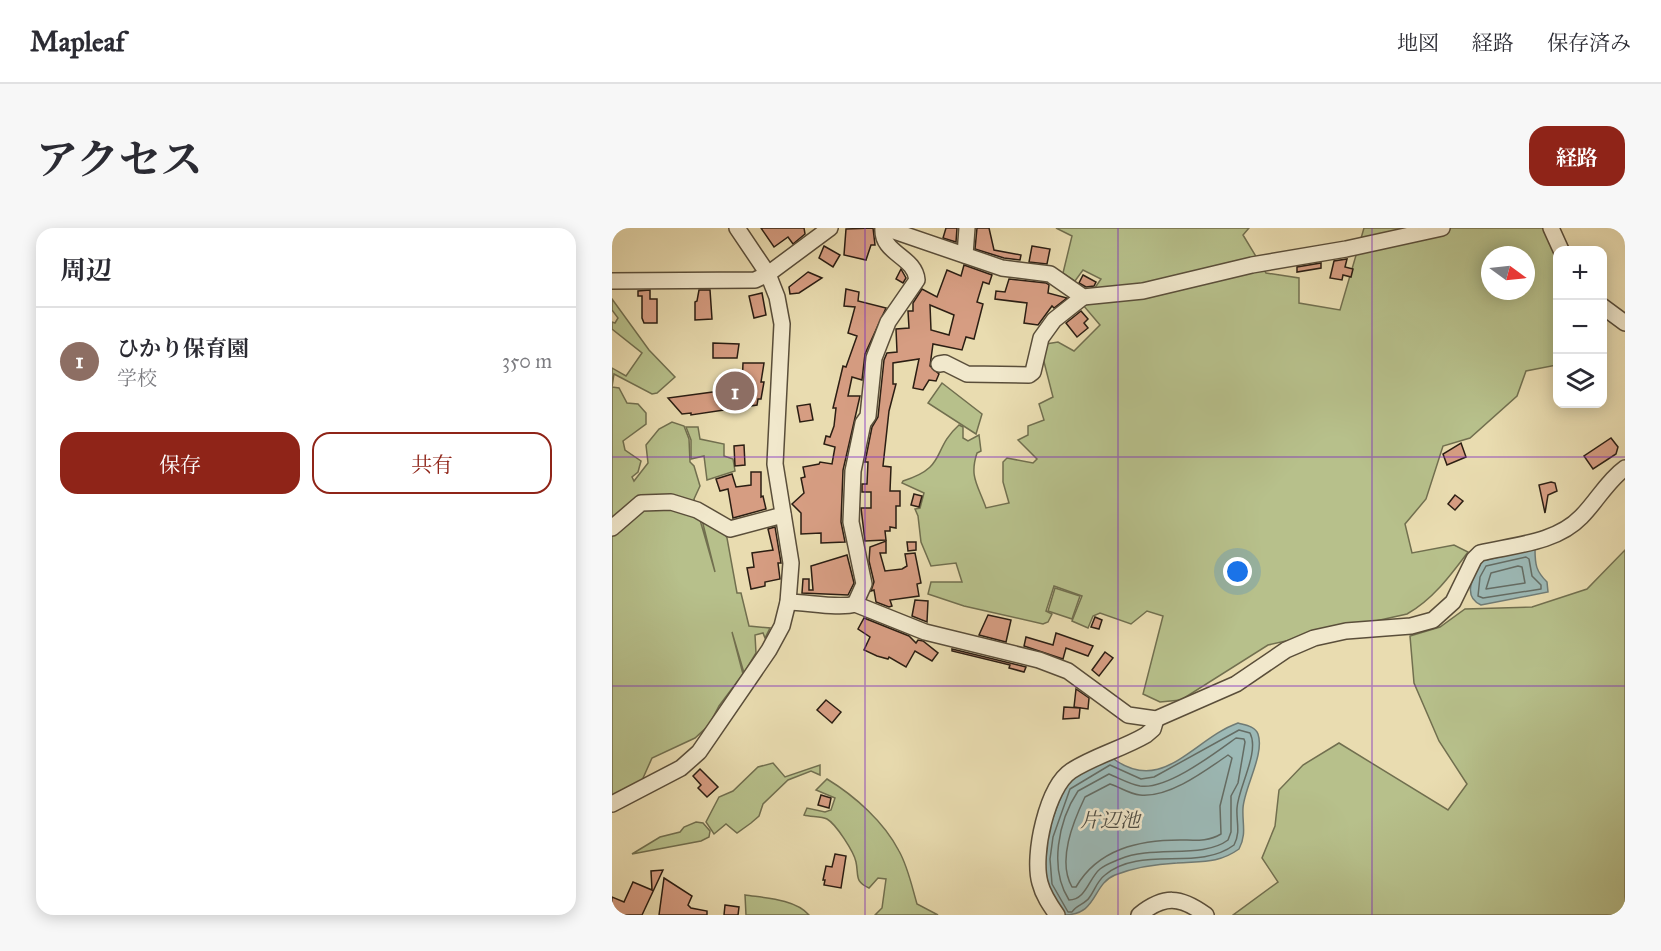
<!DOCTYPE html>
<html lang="ja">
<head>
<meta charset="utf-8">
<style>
  :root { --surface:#fff; --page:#f7f7f7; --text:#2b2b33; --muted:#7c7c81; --line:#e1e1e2; --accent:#8f2418 }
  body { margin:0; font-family:"IM FELL Great Primer","Noto Serif JP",serif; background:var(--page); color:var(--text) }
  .controls { position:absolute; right:18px; top:18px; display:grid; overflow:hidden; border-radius:12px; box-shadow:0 3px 15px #0003 }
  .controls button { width:54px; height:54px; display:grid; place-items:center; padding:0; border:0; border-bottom:2px solid var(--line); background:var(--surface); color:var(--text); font:30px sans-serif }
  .compass { position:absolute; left:869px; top:18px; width:54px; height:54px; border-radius:50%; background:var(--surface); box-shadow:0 3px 15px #0003; rotate:105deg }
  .you { position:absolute; left:626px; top:344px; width:21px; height:21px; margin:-15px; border:4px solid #fff; border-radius:50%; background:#1a73e8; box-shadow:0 0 0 9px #1a73e833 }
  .badge { display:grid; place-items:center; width:39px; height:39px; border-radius:50%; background:var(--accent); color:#fff; font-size:20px; font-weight:700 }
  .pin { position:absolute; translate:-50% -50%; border:3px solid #fff; box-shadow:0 2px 6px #0006 }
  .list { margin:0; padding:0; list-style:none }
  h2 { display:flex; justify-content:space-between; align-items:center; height:78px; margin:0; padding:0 24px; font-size:26px }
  h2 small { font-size:20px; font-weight:400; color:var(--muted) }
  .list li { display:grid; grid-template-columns:39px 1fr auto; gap:18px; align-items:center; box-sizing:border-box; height:108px; padding:0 24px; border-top:2px solid var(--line) }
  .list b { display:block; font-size:22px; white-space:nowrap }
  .list p { margin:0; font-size:20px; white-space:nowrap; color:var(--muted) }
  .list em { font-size:20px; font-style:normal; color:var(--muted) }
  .actions { display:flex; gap:12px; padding:18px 24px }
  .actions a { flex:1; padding:14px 0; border:2px solid var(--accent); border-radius:18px; text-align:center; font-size:21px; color:var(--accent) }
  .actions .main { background:var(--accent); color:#fff }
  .icon { flex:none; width:33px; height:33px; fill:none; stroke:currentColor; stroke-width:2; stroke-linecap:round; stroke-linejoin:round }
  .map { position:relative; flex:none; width:1013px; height:687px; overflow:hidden; border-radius:18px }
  header { display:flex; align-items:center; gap:36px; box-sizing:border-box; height:84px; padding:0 30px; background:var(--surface); border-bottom:2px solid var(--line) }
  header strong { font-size:28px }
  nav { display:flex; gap:33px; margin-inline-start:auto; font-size:21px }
  .intro { display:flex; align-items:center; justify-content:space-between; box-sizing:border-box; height:144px; padding:0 36px }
  h1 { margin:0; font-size:42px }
  .button { padding:15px 27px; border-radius:18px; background:var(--accent); color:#fff; font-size:21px; font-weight:700 }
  main { display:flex; gap:36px; padding:0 36px }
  aside { flex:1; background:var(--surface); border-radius:18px; box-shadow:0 3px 15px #0003 }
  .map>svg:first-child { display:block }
  .green { fill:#b7c08b; stroke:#716f4f; stroke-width:1.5; fill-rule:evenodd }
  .water { fill:#9cb9b6; stroke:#6f7b75; stroke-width:1.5 }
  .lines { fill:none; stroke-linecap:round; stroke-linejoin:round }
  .shore { stroke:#646c64; stroke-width:1.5 }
  .building { fill:#d69d82; stroke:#2b1e13; stroke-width:1.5; fill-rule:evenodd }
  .minor-casing { stroke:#5a4e3a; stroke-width:18 }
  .minor { stroke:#f1e8cc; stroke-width:15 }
  .grid { fill:none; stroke:#7b2cbf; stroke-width:1.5; stroke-opacity:0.55 }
  .labels { text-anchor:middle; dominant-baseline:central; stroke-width:5; stroke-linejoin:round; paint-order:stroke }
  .water-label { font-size:20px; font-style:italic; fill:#4d4c44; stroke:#f1e8cc }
</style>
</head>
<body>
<header>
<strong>Mapleaf</strong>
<nav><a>地図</a><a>経路</a><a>保存済み</a></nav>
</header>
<div class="intro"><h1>アクセス</h1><a class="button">経路</a></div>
<main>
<aside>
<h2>周辺<small></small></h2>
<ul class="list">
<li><span class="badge" style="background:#8d6e63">1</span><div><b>ひかり保育園</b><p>学校</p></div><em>350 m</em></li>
</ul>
<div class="actions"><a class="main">保存</a><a>共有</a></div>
</aside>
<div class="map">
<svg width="1013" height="687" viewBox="0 0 1013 687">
  <rect width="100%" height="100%" fill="#e9dcb0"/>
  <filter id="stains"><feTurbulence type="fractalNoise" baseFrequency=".00333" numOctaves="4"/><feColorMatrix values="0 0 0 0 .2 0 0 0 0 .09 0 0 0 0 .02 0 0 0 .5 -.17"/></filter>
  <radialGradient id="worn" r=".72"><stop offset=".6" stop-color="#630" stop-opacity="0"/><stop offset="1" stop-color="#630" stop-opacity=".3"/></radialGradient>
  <g class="green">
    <path d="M444,0h193l-6,7 23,38 33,5v25l41,7 24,-82h181l12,27v110l-31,6 -9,25 -47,42 -27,8 -17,53 -21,25 7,29 42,-8 14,7c-18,24 -35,47 -61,62l-139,31 -87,55 -21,2 -17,-8 20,-78 -16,-5 -16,13 -31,-11 -7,3 -5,12 -16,-7 10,-25 -28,-10 -8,25 6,3 -4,8 -5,2 -79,-18 -36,-12 3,-12h31l-6,-19 -25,3 -10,-24 -3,-26 -3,-7 5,-1 4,-15 -22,-10 1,-2c45,-14 28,-31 56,-56l4,2v11l5,3 11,-6 2,16 -4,2c-8,24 1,32 9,55l23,-5 -6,-21v-20l4,-4 26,5 4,-4 -19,-19 10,-5v-9l16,-6 -5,-16 14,-7 -11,-43 4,-10 12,-2 16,9 26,-26 -17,-20 18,-26 -18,-9 -8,11 -12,-8 9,-37zM878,27h36v36h-36z"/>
    <path d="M0,71l37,51 26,27 -18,16 -5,1 -38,-20 -2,13 7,1 8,15 11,1 8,9v11l-23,17 2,9 16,11 -3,11 -6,5 2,4 14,-18 -2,-18 13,-16 13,-7 12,4 5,13 1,23 4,4 6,20 -6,13 21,73 -14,-56 20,11 6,11 10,55h4l8,33 21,2 -5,10 -2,-5 -8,2 1,18 -12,20 -12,-41 11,42 -24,32 -10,19 -14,13 -43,20 -13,29 -20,8h-7v-427l14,8 16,-23 -30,-24v-7l3,1 3,-5 -6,-8z"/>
    <path d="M330,155l40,31 -6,20 -48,-31z"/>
    <path d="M74,199h12l2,12 24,5v12l9,3 2,12 -28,9 -3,-24 -13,3v-19z"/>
    <path d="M1013,322v365h-392l45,-33 -16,-24 13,-32 4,-36 24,-25 36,-22 109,67 19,-26 -28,-43 -25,-58 -4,-47 30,-9 25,-18 67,-2 55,-18z"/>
    <path d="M443,360l25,8 -8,23 -24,-8z"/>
    <path d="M161,535l12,14 35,-12v10l-9,-4 -23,9 -25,24 -4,12 -8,7 -14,10 -11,-9 -12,10 -8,-12 13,-25 14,-6 25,-24z"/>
    <path d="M215,551c28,17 57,43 72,72 9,16 13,36 18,53l21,11h-63l7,-7 4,-29 -8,-1 -9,10c-15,-7 -10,-12 -13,-26 -2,-10 -20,-38 -29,-43 -6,-3 -17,-2 -23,-4l3,-7 18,4 6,-2 4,-12 -19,-8z"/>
    <path d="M84,594l7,1 7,8 -1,6 -8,4 -69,13 28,-17 20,-5 4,-5z"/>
    <path d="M133,667c20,3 50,4 64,20h-63z"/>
  </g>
  <g class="water">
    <path d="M923,321c0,16 1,22 12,33l1,10 -67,13c-20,-9 -7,-30 1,-44z"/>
    <path d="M626,495c7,2 17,3 20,11 7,20 -14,54 -15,74 -1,15 4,26 -4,41 -21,15 -38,12 -62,14 -21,1 -44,5 -62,12 -24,10 -16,40 -52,40 -31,-48 -17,-80 2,-129l5,-6 41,-23c51,40 82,-18 127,-34z"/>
  </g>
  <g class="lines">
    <g class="shore">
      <path d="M914,329l3,2 3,17 9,9v4l-58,9 -5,-2 2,-19 6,-11z"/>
      <path d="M906,338l4,1 3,16 -39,6 5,-16z"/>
      <path d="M627,502l11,3c10,19 -12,55 -13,75 -1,13 4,24 -3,37 -36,27 -93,0 -129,30 -8,6 -10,15 -16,23 -4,6 -13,7 -17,14h-4l-16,-28 -2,-25 3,-22 17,-48 40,-24 31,14 13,-2z"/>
      <path d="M624,510l8,1 1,3 -7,41 -7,13v36l-3,8c-25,19 -75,5 -108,19 -7,3 -14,5 -20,10 -11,9 -14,31 -31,31 -20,-31 -11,-79 9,-109l31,-17c10,4 20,10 31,12 27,4 75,-33 96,-48z"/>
      <path d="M616,527l4,3 -12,48 1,28c-13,8 -27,6 -41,6 -41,0 -82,9 -104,47h-4c-15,-26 1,-65 13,-90l25,-13c10,3 19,10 30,11 29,3 65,-24 88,-40z"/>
    </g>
  </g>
  <g class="building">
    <path d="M149,0h43l1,6 -12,10 -5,-7 -14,10z"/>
    <path d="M261,0l2,17h-4l-5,15 -22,-5 2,-26z"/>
    <path d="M334,0h11l-1,14 -13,-4z"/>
    <path d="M365,0h12l5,22 27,5 -1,5 -16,-2 -29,-9z"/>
    <path d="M212,18l16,9 -7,12 -14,-9z"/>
    <path d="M420,18l18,3 -3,15 -18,-2z"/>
    <path d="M735,31l-2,8 8,2 -2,8 -8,-2 -1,5 -12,-2 4,-17z"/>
    <path d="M709,35v5l-24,4v-5z"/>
    <path d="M352,37l28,10 -3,9 -6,-2 -6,20 6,2 -9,35 -8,-2 -4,13 -29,-6 -3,22 9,8 -3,7 -7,-1 -6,10 -10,-2 6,-29 -26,4v21h3l-7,27 -6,55 8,1 -1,24h10v15h-4v22l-6,-1v4h-5l1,9 -21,1 -4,-33h10v-16h-9v-8h5l1,-22h-3l7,-35 6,-10 6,-57 3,-7 10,-1 -1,-23 13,-1 -1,-17h5v-8l9,-14 15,8 10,-27 14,6zM318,77l24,10 -5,20 -18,-5z"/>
    <path d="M289,41l5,9 -3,5 -7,-4z"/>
    <path d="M196,44l14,6 -23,15 -9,1 -1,-7z"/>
    <path d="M471,47l13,7 -2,4 -8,1 -7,-4z"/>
    <path d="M397,51l37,4 3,2 -1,8 19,5 -13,10 -2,-2 -14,19 -14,-2 3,-20 -32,-4 1,-8 9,1z"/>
    <path d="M234,61l13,3 -1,9 28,7 -21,46 -3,26 -10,-3 -4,19h12l-17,74 -2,52 4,20 -24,1v-10l-20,1v-21l-9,-9 12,-11 -3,-15 4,-1 -2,-10 16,-3 1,-2 12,2 3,-17 -11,-3 2,-8 4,1 4,-11 2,-18h-3l10,-42 3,1 11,-31 -9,-3 7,-26 -11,-1z"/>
    <path d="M38,62v9h7v24h-13l-2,-5v-22h-4v-5z"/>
    <path d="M87,62h11l2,29 -17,1v-18l2,-1z"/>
    <path d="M150,65l4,22 -12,3 -5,-22z"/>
    <path d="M469,83l7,8 -4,4 4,5 -11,9 -11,-14z"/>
    <path d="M101,115l26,1 -2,14h-24z"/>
    <path d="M131,135h21l-3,19h3l-3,17h-3l-1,6 -66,10v-2l-9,1 -14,-16 74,-10z"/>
    <path d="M198,176l3,16 -13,2 -3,-16z"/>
    <path d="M999,210l7,9 -2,7 -23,15 -9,-13z"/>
    <path d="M849,215l5,14 -19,8 -4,-11z"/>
    <path d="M132,217l1,20 -10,1 -1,-20z"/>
    <path d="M139,244h10v25l2,-1 3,13 -33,9 -5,-29 -8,2 -4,-12 16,-5 4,13 15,-2z"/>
    <path d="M939,254l4,1 2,8 -9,4 -3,18 -6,-28z"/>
    <path d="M302,266l8,2 -3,11 -8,-2z"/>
    <path d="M843,267l8,6 -8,9 -7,-6z"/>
    <path d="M163,299l6,36h-3l2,16 -15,3v4l-14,3 -4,-21 7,-1 -2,-14 21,-3 -5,-21z"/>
    <path d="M274,313v12h-6l5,18 17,-2 5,-3 -2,-12 10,-1 6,30 -4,1 2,12 -29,4 2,6 -3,1 -13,-5 -2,-12 -3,1 3,-9 -5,-21 1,-14z"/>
    <path d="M295,314h9v8l-8,1z"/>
    <path d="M235,327l7,28 -6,12 -46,-2 1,-14h6v11h4l-2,-24z"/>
    <path d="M303,372l13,1 -1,21 -15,-6z"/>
    <path d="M376,387l23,5 -5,22 -27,-7z"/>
    <path d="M483,389l7,3 -3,9 -8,-2z"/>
    <path d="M252,390l45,18 7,7 2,-3 5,1 15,12 -6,8 -17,-10 -9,16 -17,-10 -1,2 -11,-3 -13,-6 6,-13 -12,-8z"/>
    <path d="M444,405l37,13 -5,10 -22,-8 -3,11 -39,-13 2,-9 27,8z"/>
    <path d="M340,421l74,18 -2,5 -15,-4 1,-3 -58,-14z"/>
    <path d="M493,424l8,6 -14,18 -7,-6z"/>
    <path d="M464,461l13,9 -1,11 -14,-2z"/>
    <path d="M214,472l15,12 -9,11 -15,-13z"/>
    <path d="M452,479l16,1 -1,10 -16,1z"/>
    <path d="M88,541l18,18 -11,10 -9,-9 3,-3 -8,-9z"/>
    <path d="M209,567l10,3 -2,10 -11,-3z"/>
    <path d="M223,626l11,2 -5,32 -17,-3 1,-5h-2l3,-14 6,1z"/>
    <path d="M51,642l-21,45h-30v-18l12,5 9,-20 19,8 -1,-19z"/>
    <path d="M52,650l28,18 -4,9 3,3 16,3v4h-48z"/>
    <path d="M113,677l14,2 -1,8h-14z"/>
  </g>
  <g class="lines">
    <g class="minor-casing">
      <g id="minor">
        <path d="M273,0l117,40 48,6 33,23 60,-6 109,-26 94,-16 96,-21"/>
        <path d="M939,0l10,22"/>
        <path d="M353,27l2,-27"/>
        <path d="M0,53l143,-1 13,-6 62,-46"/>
        <path d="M990,78l23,17"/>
        <path d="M327,136l6,-1 22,11 62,1 4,-3 8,-34 13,-18 29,-23"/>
        <path d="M0,300l29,-25 30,-1 26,8 33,19 53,-14"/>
        <path d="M176,374c18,0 52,7 67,2l70,28 114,28 29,11 60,44 28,4 80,-35 50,-34 28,-12 32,-7 65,-5 22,-6 20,-18 21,-43 6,-6c34,-8 76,-10 101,-36 16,-16 26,-36 44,-49"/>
        <path d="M243,376l9,-20 -13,-62 2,-51 10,-48 5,-7 6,-58 14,-36 29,-42c-2,-24 -36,-26 -34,-52"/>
        <path d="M0,576l69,-36 18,-16 70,-102 13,-24 6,-24 3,-39 -16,-99 7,-140 -5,-27 -9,-23 -31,-46"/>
        <path d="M445,687c-7,-10 -14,-20 -17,-32 -8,-28 7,-96 31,-112 23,-15 51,-22 75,-36l7,-6 3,-10"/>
        <path d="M527,687c25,-20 41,-19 67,0"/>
      </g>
    </g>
    <use href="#minor" class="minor"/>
  </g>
  <path class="grid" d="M253,0v687M506,0v687M760,0v687M0,229h1013M0,458h1013"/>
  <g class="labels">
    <g class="water-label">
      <text x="498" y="592">片辺池</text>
    </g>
  </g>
  <rect width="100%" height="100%" filter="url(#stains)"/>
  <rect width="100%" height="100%" fill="url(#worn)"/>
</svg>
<div class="controls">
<button>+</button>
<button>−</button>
<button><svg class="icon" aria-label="layers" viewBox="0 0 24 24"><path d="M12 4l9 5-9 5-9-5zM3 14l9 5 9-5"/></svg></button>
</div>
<svg class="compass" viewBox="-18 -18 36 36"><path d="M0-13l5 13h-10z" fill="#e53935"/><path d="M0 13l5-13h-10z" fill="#7c7c81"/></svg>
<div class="you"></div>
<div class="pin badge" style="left:123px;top:163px;background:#8d6e63">1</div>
</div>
</main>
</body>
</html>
